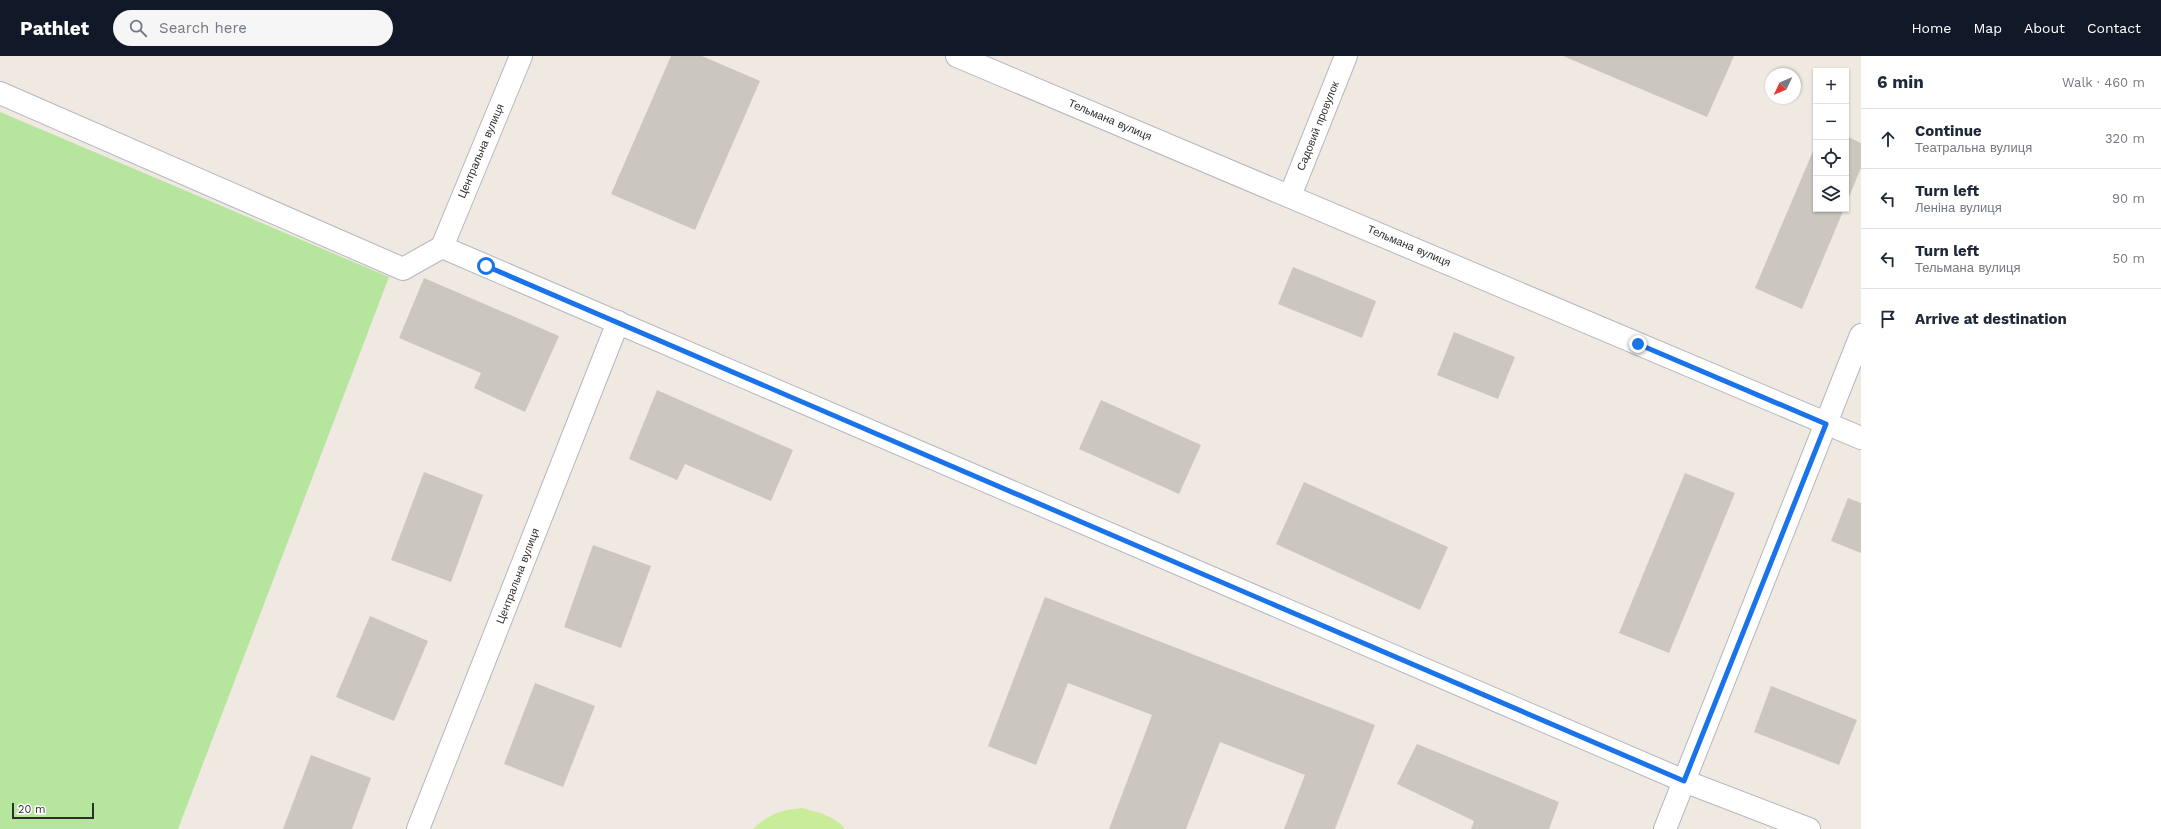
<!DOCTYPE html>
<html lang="en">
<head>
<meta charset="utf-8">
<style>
  :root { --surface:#fff; --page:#f6f6f7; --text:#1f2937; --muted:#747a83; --line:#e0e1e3; --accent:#111827 }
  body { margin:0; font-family:"Work Sans",sans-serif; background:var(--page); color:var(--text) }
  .controls { position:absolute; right:12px; top:12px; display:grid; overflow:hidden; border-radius:0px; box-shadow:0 1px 3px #0004 }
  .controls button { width:36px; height:36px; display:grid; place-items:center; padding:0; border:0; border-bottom:1px solid var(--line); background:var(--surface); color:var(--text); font:20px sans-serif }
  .compass { position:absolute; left:1765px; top:12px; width:36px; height:36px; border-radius:50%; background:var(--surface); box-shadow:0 1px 3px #0004; rotate:226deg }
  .scale { position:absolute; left:12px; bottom:10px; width:82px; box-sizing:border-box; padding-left:4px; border:2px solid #2e2e2e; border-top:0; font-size:11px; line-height:14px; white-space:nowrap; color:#2e2e2e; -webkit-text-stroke:3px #fff; paint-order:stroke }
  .stop { position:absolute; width:12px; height:12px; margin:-9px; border:3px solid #1a73e8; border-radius:50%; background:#fff }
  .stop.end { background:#1a73e8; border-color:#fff; box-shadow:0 1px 4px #0008 }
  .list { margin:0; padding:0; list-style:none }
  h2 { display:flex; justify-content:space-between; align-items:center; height:52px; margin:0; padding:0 16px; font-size:17px }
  h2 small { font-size:13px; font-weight:400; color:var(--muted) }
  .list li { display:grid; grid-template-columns:26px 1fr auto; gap:12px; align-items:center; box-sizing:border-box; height:60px; padding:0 16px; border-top:1px solid var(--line) }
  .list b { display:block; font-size:15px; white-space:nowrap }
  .list p { margin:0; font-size:13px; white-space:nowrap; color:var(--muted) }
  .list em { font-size:13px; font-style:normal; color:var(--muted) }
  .icon { flex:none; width:22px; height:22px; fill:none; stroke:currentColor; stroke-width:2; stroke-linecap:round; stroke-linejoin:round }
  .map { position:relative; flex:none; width:1861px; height:773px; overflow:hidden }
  header { display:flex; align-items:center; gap:24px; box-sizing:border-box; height:56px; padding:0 20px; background:var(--accent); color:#fff }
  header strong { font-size:19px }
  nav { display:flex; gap:22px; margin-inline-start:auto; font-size:14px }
  .search { width:280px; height:36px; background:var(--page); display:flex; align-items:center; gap:10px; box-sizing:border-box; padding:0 14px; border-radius:22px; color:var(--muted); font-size:15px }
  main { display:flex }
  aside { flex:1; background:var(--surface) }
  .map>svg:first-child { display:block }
  .green { fill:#b6e59e }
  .pitch { fill:#c9ec9a }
  .building { fill:#cbc7bf }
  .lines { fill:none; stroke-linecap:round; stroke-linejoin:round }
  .minor-casing { stroke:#b4b7c1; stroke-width:24 }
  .minor { stroke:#fff; stroke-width:22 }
  .route { stroke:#1a73e8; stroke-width:5 }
  .labels { text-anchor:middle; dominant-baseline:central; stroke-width:4; stroke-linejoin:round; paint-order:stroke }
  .street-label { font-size:11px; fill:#2e2e2e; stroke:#fff }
</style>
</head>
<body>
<header>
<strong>Pathlet</strong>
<div class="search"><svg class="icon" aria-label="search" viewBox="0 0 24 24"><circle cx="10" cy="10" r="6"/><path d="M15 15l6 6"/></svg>Search here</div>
<nav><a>Home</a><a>Map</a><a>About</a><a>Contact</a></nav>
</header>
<main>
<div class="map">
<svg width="1861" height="773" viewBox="0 0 1861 773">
  <rect width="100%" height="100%" fill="#efe9e1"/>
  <path class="green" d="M0,56l389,165 -211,552h-178z"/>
  <path class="pitch" d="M802,752c16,4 33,8 43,21h-92c15,-15 29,-19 49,-21z"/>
  <g class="building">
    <path d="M671,0h31l58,25 -65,149 -84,-36z"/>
    <path d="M1563,0h171l-27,61z"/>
    <path d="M1846,80l15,7v25l-15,36z"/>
    <path d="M1816,88v65h28l-42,100 -47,-21z"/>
    <path d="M1293,211l83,34 -14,37 -84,-34z"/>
    <path d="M424,222l135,58 -34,76 -51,-24 7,-15 -82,-35z"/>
    <path d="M1454,276l61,25 -17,42 -61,-24z"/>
    <path d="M657,334l136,60 -22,51 -86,-37 -8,16 -48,-21z"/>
    <path d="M1101,344l100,45 -22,49 -100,-45z"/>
    <path d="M424,416l59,23 -32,87 -60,-22z"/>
    <path d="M1685,417l50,20 -66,160 -50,-20z"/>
    <path d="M1304,426l144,65 -28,63 -144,-66z"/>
    <path d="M1848,442l13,5v50l-30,-12z"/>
    <path d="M593,489l58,21 -30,82 -57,-21z"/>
    <path d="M1045,541l330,128 -40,104h-51l21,-54 -85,-33 -34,87h-77l43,-114 -84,-32 -32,82 -48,-19z"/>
    <path d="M370,560l58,25 -34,80 -58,-24z"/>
    <path d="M535,627l60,23 -32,81 -59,-23z"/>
    <path d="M1771,630l86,34 -18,45 -85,-33z"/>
    <path d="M1417,688l142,58 -10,27h-78l3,-8 -77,-37z"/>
    <path d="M311,699l60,23 -19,51h-69z"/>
  </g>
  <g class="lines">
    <g class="minor-casing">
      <g id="minor">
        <path d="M957,0l904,382"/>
        <path d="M0,37l403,176 39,-22"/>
        <path d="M1290,140l56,-140"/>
        <path d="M442,191l1242,534 125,48"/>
        <path d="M442,191l79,-191"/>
        <path d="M418,773l200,-507"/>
        <path d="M1665,773l196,-494"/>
      </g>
    </g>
    <use href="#minor" class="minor"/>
  </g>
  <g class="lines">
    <path class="route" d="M486,210l1198,515 142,-357 -188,-80"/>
  </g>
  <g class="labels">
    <g class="street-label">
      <text transform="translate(1110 64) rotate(23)">Тельмана вулиця</text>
      <text transform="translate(1318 70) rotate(-68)">Садовий провулок</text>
      <text transform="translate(481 95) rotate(-67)">Центральна вулиця</text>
      <text transform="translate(1409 190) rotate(23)">Тельмана вулиця</text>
      <text transform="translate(518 520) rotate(-69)">Центральна вулиця</text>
    </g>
  </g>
</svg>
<div class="controls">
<button>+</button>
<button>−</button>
<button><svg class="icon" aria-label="locate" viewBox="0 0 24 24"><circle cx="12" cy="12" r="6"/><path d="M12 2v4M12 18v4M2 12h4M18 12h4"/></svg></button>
<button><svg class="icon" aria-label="layers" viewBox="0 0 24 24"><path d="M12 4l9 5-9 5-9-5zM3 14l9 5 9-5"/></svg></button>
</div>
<svg class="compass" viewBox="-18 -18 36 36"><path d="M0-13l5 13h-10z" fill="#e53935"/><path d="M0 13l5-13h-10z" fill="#747a83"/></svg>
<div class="scale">20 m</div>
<div class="stop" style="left:486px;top:210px"></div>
<div class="stop end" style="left:1638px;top:288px"></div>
</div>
<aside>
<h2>6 min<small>Walk · 460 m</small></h2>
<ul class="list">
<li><svg class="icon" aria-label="ahead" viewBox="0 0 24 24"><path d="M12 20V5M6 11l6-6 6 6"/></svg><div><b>Continue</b><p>Театральна вулиця</p></div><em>320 m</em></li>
<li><svg class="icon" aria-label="left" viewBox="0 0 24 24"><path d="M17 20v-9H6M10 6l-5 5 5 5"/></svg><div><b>Turn left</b><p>Леніна вулиця</p></div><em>90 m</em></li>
<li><svg class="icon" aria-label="left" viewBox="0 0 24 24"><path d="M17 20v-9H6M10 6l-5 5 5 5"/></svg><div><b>Turn left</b><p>Тельмана вулиця</p></div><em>50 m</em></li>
<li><svg class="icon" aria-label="arrive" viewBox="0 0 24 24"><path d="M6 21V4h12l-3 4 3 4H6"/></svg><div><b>Arrive at destination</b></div></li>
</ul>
</aside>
</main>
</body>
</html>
